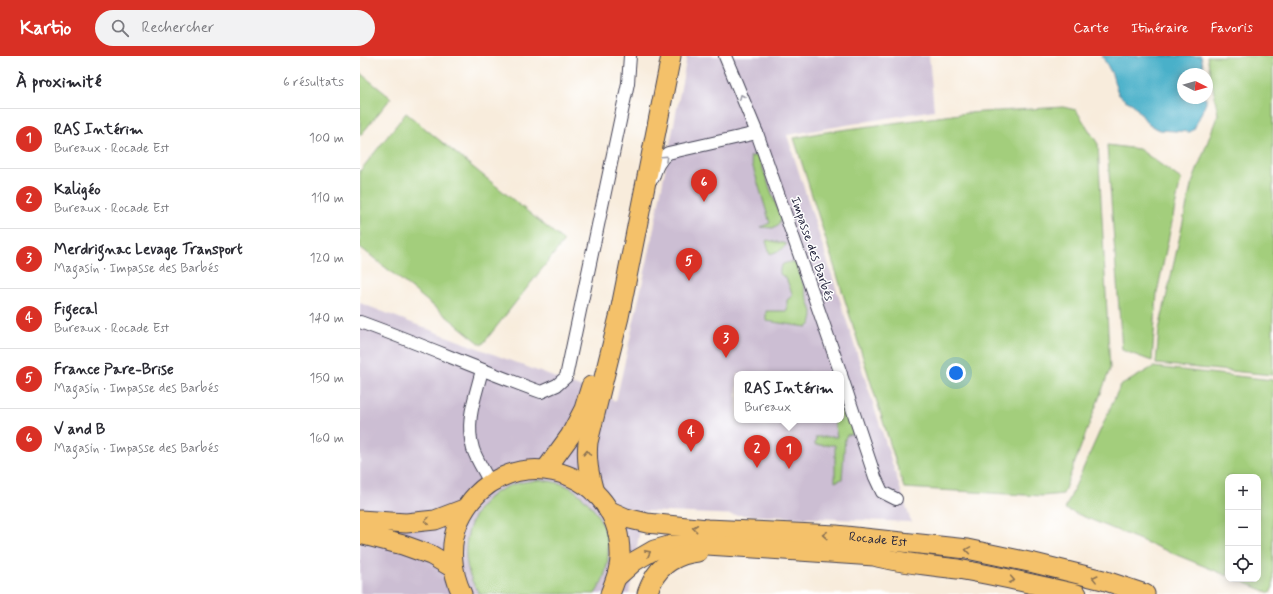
<!DOCTYPE html>
<html lang="fr">
<head>
<meta charset="utf-8">
<style>
  :root { --surface:#fff; --page:#f2f2f3; --text:#2b2b33; --muted:#7c7c81; --line:#e1e1e2; --accent:#d93025 }
  body { margin:0; font-family:Mynerve,sans-serif; background:var(--page); color:var(--text) }
  .controls { position:absolute; right:12px; bottom:12px; display:grid; overflow:hidden; border-radius:8px; box-shadow:0 2px 10px #0003 }
  .controls button { width:36px; height:36px; display:grid; place-items:center; padding:0; border:0; border-bottom:1px solid var(--line); background:var(--surface); color:var(--text); font:20px sans-serif }
  .compass { position:absolute; left:817px; top:12px; width:36px; height:36px; border-radius:50%; background:var(--surface); box-shadow:0 2px 10px #0003; rotate:95deg }
  .you { position:absolute; left:596px; top:317px; width:14px; height:14px; margin:-10px; border:3px solid #fff; border-radius:50%; background:#1a73e8; box-shadow:0 0 0 6px #1a73e833 }
  .badge { display:grid; place-items:center; width:26px; height:26px; border-radius:50%; background:var(--accent); color:#fff; font-size:13px; font-weight:700 }
  .pin { position:absolute; translate:-50% -33px; filter:drop-shadow(0 1px 2px #0008) }
  .pin::after { content:''; position:absolute; top:21px; width:14px; height:12px; background:inherit; clip-path:polygon(0 0,100% 0,50% 100%) }
  .popup { position:absolute; left:374px; top:315px; width:110px; height:52px; box-sizing:border-box; display:grid; place-content:center; border-radius:8px; background:var(--surface); filter:drop-shadow(0 1px 3px #0005); font-size:13px; white-space:nowrap; color:var(--muted) }
  .popup b { font-size:15px; color:var(--text) }
  .popup::after { content:''; position:absolute; left:50%; top:100%; margin-left:-8px; border:8px solid transparent; border-top-color:var(--surface) }
  .list { margin:0; padding:0; list-style:none }
  h2 { display:flex; justify-content:space-between; align-items:center; height:52px; margin:0; padding:0 16px; font-size:17px }
  h2 small { font-size:13px; font-weight:400; color:var(--muted) }
  .list li { display:grid; grid-template-columns:26px 1fr auto; gap:12px; align-items:center; box-sizing:border-box; height:60px; padding:0 16px; border-top:1px solid var(--line) }
  .list b { display:block; font-size:15px; white-space:nowrap }
  .list p { margin:0; font-size:13px; white-space:nowrap; color:var(--muted) }
  .list em { font-size:13px; font-style:normal; color:var(--muted) }
  .icon { flex:none; width:22px; height:22px; fill:none; stroke:currentColor; stroke-width:2; stroke-linecap:round; stroke-linejoin:round }
  .map { position:relative; flex:none; width:913px; height:538px; overflow:hidden }
  header { display:flex; align-items:center; gap:24px; box-sizing:border-box; height:56px; padding:0 20px; background:var(--accent); color:#fff }
  header strong { font-size:19px }
  nav { display:flex; gap:22px; margin-inline-start:auto; font-size:14px }
  .search { width:280px; height:36px; background:var(--page); display:flex; align-items:center; gap:10px; box-sizing:border-box; padding:0 14px; border-radius:22px; color:var(--muted); font-size:15px }
  main { display:flex }
  aside { flex:1; background:var(--surface) }
  .map>svg:first-child { display:block }
  .industrial { fill:#ccbed3; fill-rule:evenodd }
  .green { fill:#a3ce7b; stroke:#62785b }
  .water { fill:#4ab0c9; stroke:#366982 }
  .lines { fill:none; stroke-linecap:round; stroke-linejoin:round }
  .minor-casing { stroke:#424053; stroke-width:14 }
  .primary-casing { stroke:#424053; stroke-width:21 }
  .minor { stroke:#fff; stroke-width:12 }
  .primary { stroke:#f4c16a; stroke-width:19 }
  .oneway { stroke:#9c9ca7 }
  .oneway2 { stroke:#8b7252 }
  .labels { text-anchor:middle; dominant-baseline:central; stroke-width:3; stroke-linejoin:round; paint-order:stroke }
  .street-label { font-size:13px; fill:#22223b; stroke:#fff }
</style>
</head>
<body>
<header>
<strong>Kartio</strong>
<div class="search"><svg class="icon" aria-label="search" viewBox="0 0 24 24"><circle cx="10" cy="10" r="6"/><path d="M15 15l6 6"/></svg>Rechercher</div>
<nav><a>Carte</a><a>Itinéraire</a><a>Favoris</a></nav>
</header>
<main>
<aside>
<h2>À proximité<small>6 résultats</small></h2>
<ul class="list">
<li><span class="badge">1</span><div><b>RAS Intérim</b><p>Bureaux · Rocade Est</p></div><em>100 m</em></li>
<li><span class="badge">2</span><div><b>Kaligéo</b><p>Bureaux · Rocade Est</p></div><em>110 m</em></li>
<li><span class="badge">3</span><div><b>Merdrignac Levage Transport</b><p>Magasin · Impasse des Barbés</p></div><em>120 m</em></li>
<li><span class="badge">4</span><div><b>Figecal</b><p>Bureaux · Rocade Est</p></div><em>140 m</em></li>
<li><span class="badge">5</span><div><b>France Pare-Brise</b><p>Magasin · Impasse des Barbés</p></div><em>150 m</em></li>
<li><span class="badge">6</span><div><b>V and B</b><p>Magasin · Impasse des Barbés</p></div><em>160 m</em></li>
</ul>
</aside>
<div class="map">
<svg width="913" height="538" viewBox="0 0 913 538">
  <rect width="100%" height="100%" fill="#fff"/>
  <filter id="ink" filterUnits="userSpaceOnUse"><feTurbulence type="fractalNoise" baseFrequency=".025" numOctaves="2"/><feDisplacementMap in="SourceGraphic" scale="8" xChannelSelector="R" yChannelSelector="G"/><feConvolveMatrix kernelMatrix="1 2 1 2 8 2 1 2 1" color-interpolation-filters="sRGB"/></filter>
  <filter id="wash" filterUnits="userSpaceOnUse"><feTurbulence type="fractalNoise" baseFrequency=".012" numOctaves="4" result="noise"/><feDisplacementMap in="SourceGraphic" scale="16" xChannelSelector="R" yChannelSelector="G"/><feGaussianBlur stdDeviation="0.9" result="paint"/><feColorMatrix in="noise" values="0 0 0 0 0 0 0 0 0 0 0 0 0 0 0 0 0 1.4 0 .05"/><feComposite in="paint" operator="in"/></filter>
  <g filter="url(#wash)">
    <rect width="100%" height="100%" fill="#f8ecdc"/>
    <path class="industrial" d="M327,0h242l5,54 -147,25 124,387 -268,-11 -14,83h-269v-291l256,98 33,-147zM377,318h104v46h-104z"/>
    <g class="green">
      <path d="M847,0h66v319l-117,-11 3,-34 32,-144 27,-72z"/>
      <path d="M0,17l31,25 -31,38z"/>
      <path d="M703,51l13,3 22,34 12,225 -47,125 -21,2 -138,-8 -110,-350 25,-5 148,-20z"/>
      <path d="M46,57l158,128 -82,104 -122,-98v-76z"/>
      <path d="M747,89l32,4 42,30 -24,114 -5,68 -30,-11z"/>
      <path d="M398,99l23,64 -3,6 -5,3 -12,-1 9,-4 -20,-66z"/>
      <path d="M407,184l20,4 -6,6 -11,4 -4,-13z"/>
      <path d="M430,206l5,1 2,3 16,49 -2,9 -4,3 -41,-6v-10h21v-11l5,-4v-3l-6,-15 -6,-4v-5l3,-5z"/>
      <path d="M793,311l120,13v207l-3,6 -34,-14h22v-102h-30v99l-163,-67 55,-123z"/>
      <path d="M481,338l12,40 -6,1 -2,3 -3,41 -7,3v-37h-20l1,-8h21l-3,-17h7z"/>
      <path d="M181,424c7,1 15,2 21,4 11,4 20,12 27,20 24,26 25,62 6,90h-115c-25,-32 -16,-84 20,-104 13,-7 27,-9 41,-10z"/>
    </g>
    <path class="water" d="M742,0h99l4,18h-22v24h23v5l-12,26 -4,3 -30,-2 -11,-5 -15,-20 -3,-2 -6,-3 -6,-5 -3,-7 -4,-14z"/>
  </g>
  <g filter="url(#ink)">
    <g class="lines">
      <g class="minor-casing">
        <g id="minor">
          <path d="M365,0l32,77 84,241"/>
          <path d="M293,122c3,-10 6,-18 15,-25l89,-20"/>
          <path d="M0,266c61,22 120,48 181,70l16,-7 9,-8 62,-294 2,-27"/>
          <path d="M122,314c-7,28 -17,51 -9,79 4,12 12,23 17,34"/>
          <path d="M481,319l34,102 7,15 14,7"/>
        </g>
      </g>
      <g class="primary-casing">
        <g id="primary">
          <path d="M186,413l24,-33 14,-27 7,-23"/>
          <path d="M234,436c-5,-18 -8,-32 -6,-50l31,-125 52,-261"/>
          <path id="s1" d="M248,454l18,8 21,5 60,6 129,6 131,14 67,14 69,17 42,14"/>
          <path d="M0,464l46,3 29,-3 29,-11"/>
          <path d="M0,478l43,11 28,10 22,13"/>
          <path d="M257,521l18,-16 19,-11 18,-5h35l167,11c28,8 56,9 84,13 40,7 80,16 119,25"/>
          <path d="M102,538c-11,-23 -13,-50 -3,-73 38,-84 160,-59 161,32 1,14 -5,28 -10,41"/>
          <path d="M287,538c1,-4 3,-8 5,-12 8,-18 26,-28 46,-30"/>
        </g>
      </g>
      <use href="#minor" class="minor"/>
      <use href="#primary" class="primary"/>
    </g>
    <defs><path id="oneway-chevron" d="M-2-3.5L2.5 0L-2 3.5" fill="none" stroke-width="1.6" stroke-linecap="round" stroke-linejoin="round"/></defs>
    <g class="oneway">
      <use href="#oneway-chevron" transform="translate(382 41) rotate(-113)"/>
      <use href="#oneway-chevron" transform="translate(305 102) rotate(-43)"/>
    </g>
    <g class="oneway2">
      <use href="#oneway-chevron" transform="translate(227 397) rotate(-88)"/>
      <use href="#oneway-chevron" transform="translate(67 465) rotate(176)"/>
      <use href="#oneway-chevron" transform="translate(335 472) rotate(-174)"/>
      <use href="#oneway-chevron" transform="translate(465 479) rotate(-177)"/>
      <use href="#oneway-chevron" transform="translate(608 494) rotate(-171)"/>
      <use href="#oneway-chevron" transform="translate(288 497) rotate(-28)"/>
      <use href="#oneway-chevron" transform="translate(735 522) rotate(-166)"/>
      <use href="#oneway-chevron" transform="translate(652 524) rotate(11)"/>
    </g>
  </g>
  <g class="labels">
    <g class="street-label">
      <text transform="translate(452 193) rotate(71)">Impasse des Barbés</text>
      <text stroke="none"><textPath href="#s1" startOffset="273">Rocade Est</textPath></text>
    </g>
  </g>
</svg>
<div class="controls">
<button>+</button>
<button>−</button>
<button><svg class="icon" aria-label="locate" viewBox="0 0 24 24"><circle cx="12" cy="12" r="6"/><path d="M12 2v4M12 18v4M2 12h4M18 12h4"/></svg></button>
</div>
<svg class="compass" viewBox="-18 -18 36 36"><path d="M0-13l5 13h-10z" fill="#e53935"/><path d="M0 13l5-13h-10z" fill="#7c7c81"/></svg>
<div class="you"></div>
<div class="pin badge" style="left:429px;top:413px">1</div>
<div class="popup"><b>RAS Intérim</b>Bureaux</div>
<div class="pin badge" style="left:397px;top:412px">2</div>
<div class="pin badge" style="left:366px;top:302px">3</div>
<div class="pin badge" style="left:331px;top:396px">4</div>
<div class="pin badge" style="left:329px;top:225px">5</div>
<div class="pin badge" style="left:344px;top:146px">6</div>
</div>
</main>
</body>
</html>
